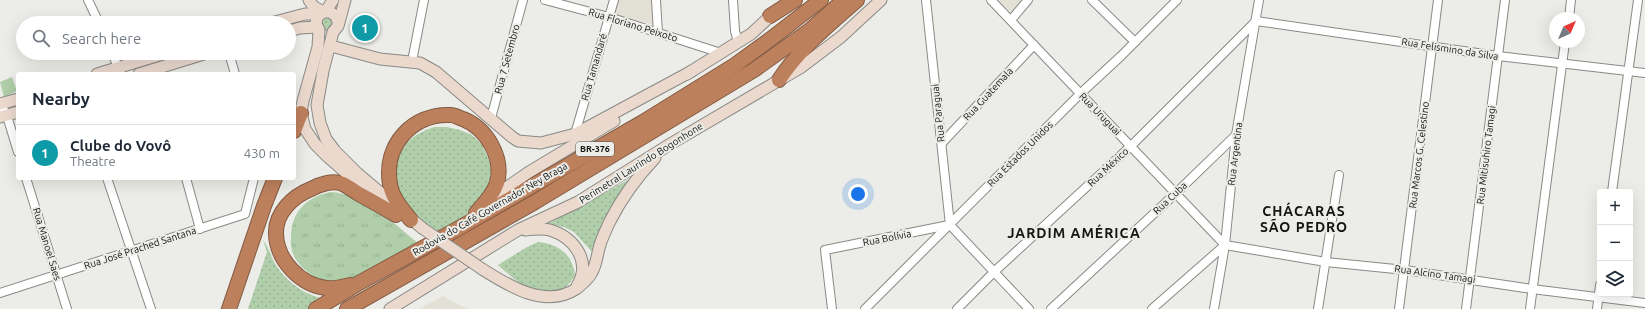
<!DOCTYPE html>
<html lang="en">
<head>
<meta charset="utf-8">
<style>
  :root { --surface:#fff; --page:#f2f2f3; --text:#1f2937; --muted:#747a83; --line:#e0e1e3; --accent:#d93025 }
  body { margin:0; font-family:Ubuntu,sans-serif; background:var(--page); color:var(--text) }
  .controls { position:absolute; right:12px; bottom:12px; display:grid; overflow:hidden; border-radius:4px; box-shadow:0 4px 16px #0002 }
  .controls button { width:36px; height:36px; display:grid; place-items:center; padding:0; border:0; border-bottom:1px solid var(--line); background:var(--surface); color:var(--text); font:20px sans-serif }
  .compass { position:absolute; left:1549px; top:12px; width:36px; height:36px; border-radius:50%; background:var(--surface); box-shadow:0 4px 16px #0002; rotate:44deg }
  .you { position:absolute; left:858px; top:194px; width:14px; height:14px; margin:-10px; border:3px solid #fff; border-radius:50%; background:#1a73e8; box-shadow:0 0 0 6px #1a73e833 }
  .badge { display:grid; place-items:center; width:26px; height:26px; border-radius:50%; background:var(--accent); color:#fff; font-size:13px; font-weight:700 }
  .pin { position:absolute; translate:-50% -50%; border:2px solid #fff; box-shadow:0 1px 4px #0006 }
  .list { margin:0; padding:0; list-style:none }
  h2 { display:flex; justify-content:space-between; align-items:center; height:52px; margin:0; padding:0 16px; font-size:17px }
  h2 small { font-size:13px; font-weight:400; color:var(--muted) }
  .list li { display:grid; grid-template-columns:26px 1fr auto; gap:12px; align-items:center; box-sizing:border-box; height:56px; padding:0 16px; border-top:1px solid var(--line) }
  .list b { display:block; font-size:15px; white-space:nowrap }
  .list p { margin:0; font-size:13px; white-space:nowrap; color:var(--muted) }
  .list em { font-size:13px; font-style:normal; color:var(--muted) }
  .icon { flex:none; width:22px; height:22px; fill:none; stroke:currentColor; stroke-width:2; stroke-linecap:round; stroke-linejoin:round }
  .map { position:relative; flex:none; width:1645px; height:309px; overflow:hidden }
  .search { position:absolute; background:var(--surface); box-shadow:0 4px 16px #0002; left:16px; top:16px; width:280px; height:44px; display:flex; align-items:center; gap:10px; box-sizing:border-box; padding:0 14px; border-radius:22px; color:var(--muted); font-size:15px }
  .panel { position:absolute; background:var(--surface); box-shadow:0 4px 16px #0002; left:16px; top:72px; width:280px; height:108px; border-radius:4px }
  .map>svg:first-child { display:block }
  .built { fill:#e3e1d6 }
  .grass { fill:url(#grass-dots) }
  .park { fill:url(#park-tufts) }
  .garden { fill:#afcea9 }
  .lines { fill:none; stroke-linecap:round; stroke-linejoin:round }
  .street-casing { stroke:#898985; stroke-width:10 }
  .secondary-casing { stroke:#898985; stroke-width:13 }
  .highway-casing { stroke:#825a43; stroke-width:16 }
  .street { stroke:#fff; stroke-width:8 }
  .secondary { stroke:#ebd9ce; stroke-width:11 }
  .highway { stroke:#bd805d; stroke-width:14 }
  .secondary-bridge-casing { stroke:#898985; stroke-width:13; stroke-linecap:butt }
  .secondary-bridge { stroke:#ebd9ce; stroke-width:11 }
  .labels { text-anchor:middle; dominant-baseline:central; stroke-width:4; stroke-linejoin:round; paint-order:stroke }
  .shield { fill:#ecece8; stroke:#555553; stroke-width:1 }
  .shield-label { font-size:9px; font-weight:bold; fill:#141413 }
  .street-label { font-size:10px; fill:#141413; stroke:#ecece8 }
  .district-label { font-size:14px; font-weight:bold; letter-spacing:1px; fill:#141413; stroke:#ecece8 }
</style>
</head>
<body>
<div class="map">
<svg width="1645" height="309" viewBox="0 0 1645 309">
  <defs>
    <pattern id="grass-dots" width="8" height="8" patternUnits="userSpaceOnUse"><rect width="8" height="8" fill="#afcea9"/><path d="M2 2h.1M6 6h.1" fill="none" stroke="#96b091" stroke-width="1.8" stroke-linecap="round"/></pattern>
    <pattern id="park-tufts" width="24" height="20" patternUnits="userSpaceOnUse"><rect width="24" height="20" fill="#afcea9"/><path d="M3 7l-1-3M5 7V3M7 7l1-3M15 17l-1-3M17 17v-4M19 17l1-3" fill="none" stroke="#96b091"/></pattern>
  </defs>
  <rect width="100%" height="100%" fill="#ecece8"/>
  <g class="built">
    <path d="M618,0h35l2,25 -41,-11z"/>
    <path d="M998,0h25l-11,13z"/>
    <path d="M443,296l24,13h-48z"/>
  </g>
  <g class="grass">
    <path d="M327,17h2l7,5 -9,10c-6,-4 -7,-11 0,-15z"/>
    <path d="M434,127h13l13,3 12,5 10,10 10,21 1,10 -11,26 -13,12 -28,20c-26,-17 -58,-45 -42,-79 8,-16 18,-22 35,-28z"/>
    <path d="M635,176l-42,77 -19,-21 -10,-5 -16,-3z"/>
    <path d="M263,240c5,7 7,13 10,20 10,19 28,33 48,38l-5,6 -9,5h-59l19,-57z"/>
    <path d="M538,242c20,2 35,12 37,34 -3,3 -5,7 -8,10 -25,20 -51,-5 -69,-21l29,-18z"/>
  </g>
  <path class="park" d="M331,192c35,3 61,30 87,51 -15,10 -67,43 -84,42 -7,0 -16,-6 -22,-10 -6,-4 -13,-10 -17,-17 -3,-5 -5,-14 -4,-20 0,-26 15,-41 40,-46z"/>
  <path class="garden" d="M12,77l5,14 -13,6 -4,-15z"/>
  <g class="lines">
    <g class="street-casing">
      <g id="street">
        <path d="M88,0l11,23"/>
        <path d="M545,0l64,17 112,36"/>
        <path d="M656,0l2,33"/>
        <path d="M733,0l2,31 3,11"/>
        <path d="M926,0l24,225"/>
        <path d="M991,0l234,245"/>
        <path d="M1092,0l43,42"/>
        <path d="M1569,18l2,-18"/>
        <path d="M1011,20l17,-20"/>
        <path d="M112,53l9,21"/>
        <path d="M229,53l6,21"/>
        <path d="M412,61l12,-61"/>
        <path d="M1,104l6,12 11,36"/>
        <path d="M491,118l32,-118"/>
        <path d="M575,134l39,-134"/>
        <path d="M942,143l92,-98"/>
        <path d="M26,178l41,131"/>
        <path d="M107,178l44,131"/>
        <path d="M186,178l14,51"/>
        <path d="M1612,192l26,-192"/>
        <path d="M950,225l79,84"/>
        <path d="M1225,245l101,17 79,8 127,19 113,14"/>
        <path d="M0,293l245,-79 9,-36"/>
        <path d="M832,309l-7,-59 124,-25"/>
        <path d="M865,309l215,-215 41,-38 56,-56"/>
        <path d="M957,309l38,-38 136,-125 125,-125 242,35 147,17"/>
        <path d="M1051,309l124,-115 61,-59"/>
        <path d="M1152,309l73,-64"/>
        <path d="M1214,309l11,-64 11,-110 23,-135"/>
        <path d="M1318,309l21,-134"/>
        <path d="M1399,309l39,-309"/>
        <path d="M1466,309l39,-309"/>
        <path d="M1530,309l35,-267"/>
        <path d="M1597,309l3,-24"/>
      </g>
    </g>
    <g class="secondary-casing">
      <g id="secondary">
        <path d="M309,0l4,6 10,6"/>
        <path d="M345,0l-7,26 -5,6 -10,39 -6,34 3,18 6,16 9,12 22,22 65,55"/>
        <path d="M326,11l7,-11"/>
        <path d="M338,22l-2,-6 -6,-4h-7l-6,5 -1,7 3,6 -1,17 -15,54 -2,12 4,16 10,15 13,13 43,38"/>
        <path d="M271,23l34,-9h14"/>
        <path d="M289,31l11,-3 17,-1"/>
        <path d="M331,46l49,13 40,4 16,9 76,65 6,4 23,2 34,-9 117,-63"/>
        <path d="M97,74l69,-21"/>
        <path d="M139,74l68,-21"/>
        <path d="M687,74l64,-40 25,-23"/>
        <path d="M0,104l18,-5"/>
        <path d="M0,117l18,-5"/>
        <path d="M490,199l39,-27 85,-51"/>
        <path d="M525,230c8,-1 17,-2 25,0 25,8 42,32 27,56"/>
        <path d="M482,269c27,17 63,40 94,20 6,-5 13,-10 16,-17 5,-9 5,-18 8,-27 2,-7 6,-15 9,-22 12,-24 28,-46 46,-65"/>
        <path d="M390,309l128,-79 60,-28 94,-59 128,-75 41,-31 40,-37"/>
      </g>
    </g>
    <g class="highway-casing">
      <g id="highway">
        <path d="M770,16l25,-16"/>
        <path d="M779,80c20,-31 50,-55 78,-80"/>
        <path d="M294,131l7,-18"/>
        <path d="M411,220c-9,-11 -19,-22 -21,-36 -7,-39 23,-71 61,-69 4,0 8,3 12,4 23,9 41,38 34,64 -4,12 -13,21 -21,30"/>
        <path d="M350,285c-8,2 -15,4 -24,3 -25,-3 -49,-27 -50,-54 -1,-21 17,-38 35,-45 9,-5 22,-9 32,-5 6,3 11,7 16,10 13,7 25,14 37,21"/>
        <path d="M229,309l35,-103 11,-28"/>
        <path d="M316,309l43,-26 102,-56 182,-105 92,-57 37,-27 49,-38"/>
        <path d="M347,309l188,-107 219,-132 56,-40 34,-30"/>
      </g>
    </g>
    <use href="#street" class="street"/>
    <use href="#secondary" class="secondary"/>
    <use href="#highway" class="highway"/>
    <g class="secondary-bridge-casing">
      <path id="secondary-bridge" d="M422,228l60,41"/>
    </g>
    <use href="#secondary-bridge" class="secondary-bridge"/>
  </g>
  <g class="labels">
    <rect class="shield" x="576" y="142" width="38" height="14" rx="3"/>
    <g class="shield-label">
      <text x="595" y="149">BR-376</text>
    </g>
    <g class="street-label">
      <text transform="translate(633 25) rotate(17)">Rua Floriano Peixoto</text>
      <text transform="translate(1450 49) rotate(9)">Rua Felismino da Silva</text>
      <text transform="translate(507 59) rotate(-75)">Rua 7 Setembro</text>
      <text transform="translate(594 67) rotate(-74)">Rua Tamandaré</text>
      <text transform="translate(988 94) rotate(-47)">Rua Guatemala</text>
      <text transform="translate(938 113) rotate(-96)">Rua Paraguai</text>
      <text transform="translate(1100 114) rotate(46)">Rua Uruguai</text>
      <text transform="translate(1020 154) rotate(-45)">Rua Estados Unidos</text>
      <text transform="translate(1235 154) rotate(-83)">Rua Argentina</text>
      <text transform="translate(1419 155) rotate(-83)">Rua Marcos G. Celestino</text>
      <text transform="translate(1486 155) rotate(-83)">Rua Mitisuhiro Tamagi</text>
      <text transform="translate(641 163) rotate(-32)">Perimetral Laurindo Bogonhone</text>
      <text transform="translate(1108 167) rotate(-43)">Rua México</text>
      <text transform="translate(1170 198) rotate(-43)">Rua Cuba</text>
      <text transform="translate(490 209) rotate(-30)">Rodovia do Café Governador Ney Braga</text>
      <text transform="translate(887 238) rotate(-11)">Rua Bolívia</text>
      <text transform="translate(47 244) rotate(73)">Rua Manoel Saes</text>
      <text transform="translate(140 248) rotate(-18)">Rua José Prached Santana</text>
      <text transform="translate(1435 274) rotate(8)">Rua Alcino Tamagi</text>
    </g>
    <g class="district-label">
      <text x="1304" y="211">CHÁCARAS<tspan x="1304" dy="16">SÃO PEDRO</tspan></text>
      <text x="1074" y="233">JARDIM AMÉRICA</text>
    </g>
  </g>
</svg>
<div class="controls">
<button>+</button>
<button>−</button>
<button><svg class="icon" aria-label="layers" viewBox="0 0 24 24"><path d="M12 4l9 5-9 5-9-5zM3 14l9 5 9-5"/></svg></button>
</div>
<svg class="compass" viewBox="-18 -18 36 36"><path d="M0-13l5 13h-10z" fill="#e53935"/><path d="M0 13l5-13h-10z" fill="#747a83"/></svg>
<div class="you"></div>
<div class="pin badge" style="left:365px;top:28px;background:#0f9aa8">1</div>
<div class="search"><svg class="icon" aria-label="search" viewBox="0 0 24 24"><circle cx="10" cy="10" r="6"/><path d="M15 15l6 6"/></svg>Search here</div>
<section class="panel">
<h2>Nearby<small></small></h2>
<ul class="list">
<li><span class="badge" style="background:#0f9aa8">1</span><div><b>Clube do Vovô</b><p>Theatre</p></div><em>430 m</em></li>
</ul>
</section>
</div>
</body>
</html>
